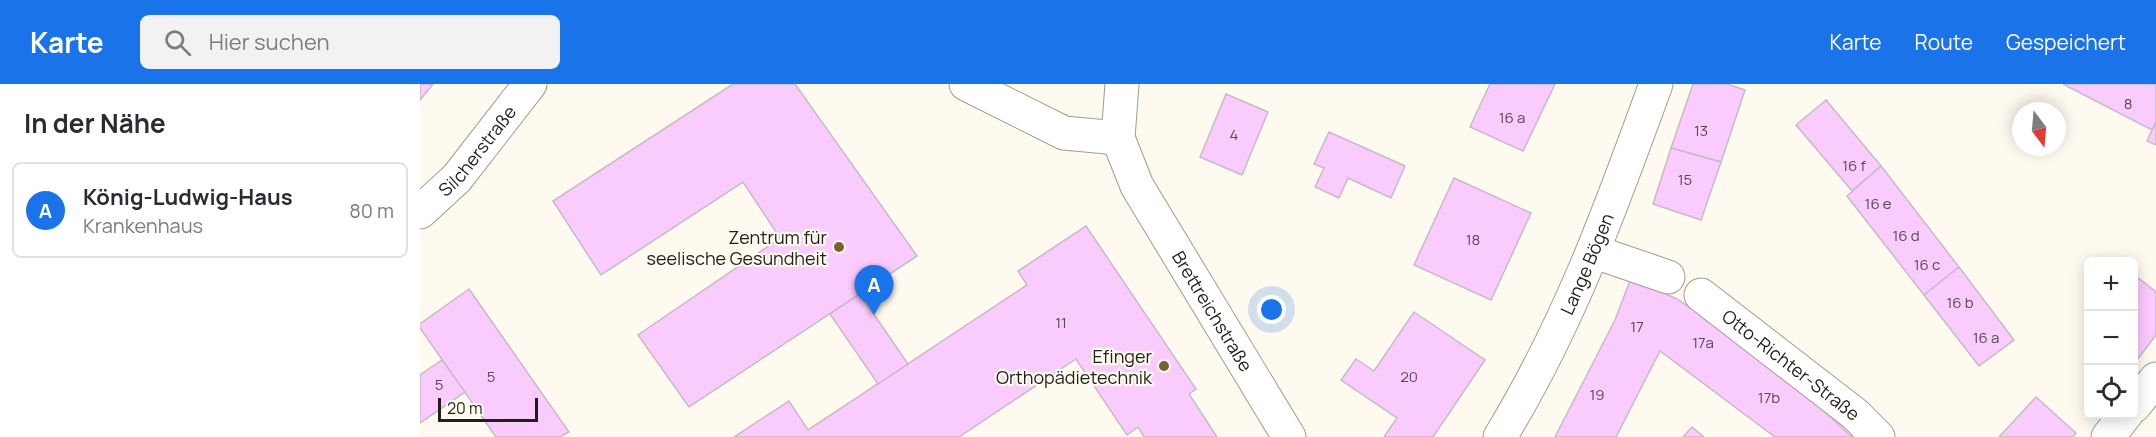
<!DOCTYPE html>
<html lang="de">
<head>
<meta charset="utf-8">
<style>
  :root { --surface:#fff; --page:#f2f2f3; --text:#2b2b33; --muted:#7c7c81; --line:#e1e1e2; --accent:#1a73e8 }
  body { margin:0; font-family:Manrope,sans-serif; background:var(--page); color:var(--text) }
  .controls { position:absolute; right:18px; bottom:18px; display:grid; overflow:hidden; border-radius:9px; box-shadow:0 3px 15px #0003 }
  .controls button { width:54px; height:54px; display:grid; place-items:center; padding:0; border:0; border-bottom:2px solid var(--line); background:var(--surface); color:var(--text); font:30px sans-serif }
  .compass { position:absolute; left:1592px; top:18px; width:54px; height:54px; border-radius:50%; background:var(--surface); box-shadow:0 3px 15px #0003; rotate:164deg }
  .scale { position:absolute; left:18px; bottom:15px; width:100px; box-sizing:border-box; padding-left:6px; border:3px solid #211f1a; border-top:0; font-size:16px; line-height:21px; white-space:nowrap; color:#211f1a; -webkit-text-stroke:4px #fffaef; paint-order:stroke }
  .you { position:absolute; left:852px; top:226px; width:21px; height:21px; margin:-15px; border:4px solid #fff; border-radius:50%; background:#1a73e8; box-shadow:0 0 0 9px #1a73e833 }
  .badge { display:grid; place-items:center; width:39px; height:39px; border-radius:50%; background:var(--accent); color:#fff; font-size:20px; font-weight:700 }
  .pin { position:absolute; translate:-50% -50px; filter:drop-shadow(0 2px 3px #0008) }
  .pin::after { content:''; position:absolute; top:32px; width:21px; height:18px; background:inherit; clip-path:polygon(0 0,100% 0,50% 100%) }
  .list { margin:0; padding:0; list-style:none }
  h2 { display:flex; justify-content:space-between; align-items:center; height:78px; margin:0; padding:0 24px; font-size:26px }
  h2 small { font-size:20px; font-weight:400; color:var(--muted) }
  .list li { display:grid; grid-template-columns:39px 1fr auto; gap:18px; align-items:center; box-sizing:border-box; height:96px; margin:0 12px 12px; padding:0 12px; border:2px solid var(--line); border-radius:9px }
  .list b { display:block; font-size:22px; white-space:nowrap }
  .list p { margin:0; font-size:20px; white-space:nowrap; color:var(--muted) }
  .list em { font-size:20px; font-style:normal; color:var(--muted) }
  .icon { flex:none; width:33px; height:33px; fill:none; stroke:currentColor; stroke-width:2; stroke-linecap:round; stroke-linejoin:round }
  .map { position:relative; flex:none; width:1736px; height:353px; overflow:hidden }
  header { display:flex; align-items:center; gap:36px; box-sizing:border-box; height:84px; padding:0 30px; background:var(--accent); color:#fff }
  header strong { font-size:28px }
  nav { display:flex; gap:33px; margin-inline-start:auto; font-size:21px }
  .search { width:420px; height:54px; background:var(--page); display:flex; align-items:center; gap:15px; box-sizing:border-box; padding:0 21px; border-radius:9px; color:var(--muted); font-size:22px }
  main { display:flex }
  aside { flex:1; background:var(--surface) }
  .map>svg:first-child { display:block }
  .building { fill:#facbfd; stroke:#c6bbc7; stroke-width:1.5 }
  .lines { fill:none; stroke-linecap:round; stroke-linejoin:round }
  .minor-casing { stroke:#a19c8f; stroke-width:35 }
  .minor { stroke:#fff; stroke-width:33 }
  .poi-dot { fill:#7a5f31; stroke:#fffaef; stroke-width:2 }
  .labels { text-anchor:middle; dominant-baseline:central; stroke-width:4.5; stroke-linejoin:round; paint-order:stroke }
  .number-label { font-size:15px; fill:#574a53 }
  .street-label { font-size:18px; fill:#211f1a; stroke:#fffaef }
  .poi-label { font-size:18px; fill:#211f1a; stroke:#fffaef; text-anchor:end }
</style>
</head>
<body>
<header>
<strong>Karte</strong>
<div class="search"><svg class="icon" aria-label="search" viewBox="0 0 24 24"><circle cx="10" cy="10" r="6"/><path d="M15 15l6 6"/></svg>Hier suchen</div>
<nav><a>Karte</a><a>Route</a><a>Gespeichert</a></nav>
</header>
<main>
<aside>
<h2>In der Nähe<small></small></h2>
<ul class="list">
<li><span class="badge">A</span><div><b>König-Ludwig-Haus</b><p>Krankenhaus</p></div><em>80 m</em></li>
</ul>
</aside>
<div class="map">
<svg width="1736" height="353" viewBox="0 0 1736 353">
  <rect width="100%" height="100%" fill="#fffaef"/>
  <g class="building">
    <path d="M0,0h13l-13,16z"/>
    <path d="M313,0h62l122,172 -228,151 -51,-72 142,-97 -37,-56 -142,93 -48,-74z"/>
    <path d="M1070,0h65l-32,67 -53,-24z"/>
    <path d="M1273,0h34l18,6 -24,72 -50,-14z"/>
    <path d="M1643,0h93v38l-4,8z"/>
    <path d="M806,10l42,18 -26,63 -42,-18z"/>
    <path d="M1406,16l55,66 -29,25 -56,-66z"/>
    <path d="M1736,38v23l-9,-4z"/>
    <path d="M909,48l76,34 -14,32 -43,-20 -9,20 -24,-11 9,-19 -10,-4z"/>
    <path d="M1251,64l50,14 -20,58 -48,-16z"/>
    <path d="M1461,82l78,101 -35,28 -77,-99z"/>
    <path d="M1034,94l77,35 -40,87 -77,-35z"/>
    <path d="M666,142l110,163 -7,5 28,43h-73l-6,-10 -11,8 -51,-76 -117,78h-225l55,-36 19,29 219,-145 -9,-14z"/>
    <path d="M1539,183l55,73 -35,26 -55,-71z"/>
    <path d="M1716,192l20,16v43l-22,29v-85z"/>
    <path d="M1211,194l46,21 61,41 82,67 32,30h-77l-115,-86 -44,86h-61l60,-117z"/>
    <path d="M49,205l100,143 -9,5h-64l-76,-109v-4z"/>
    <path d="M440,210l48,70 -30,20 -48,-70z"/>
    <path d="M994,228l71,48 -52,77h-49l13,-19 -56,-38 15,-21 18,12z"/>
    <path d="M22,276l23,32 -45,31v-48z"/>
    <path d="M1616,313l40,36 -3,4h-74z"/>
    <path d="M1272,343l12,10h-21z"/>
  </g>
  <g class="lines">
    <g class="minor-casing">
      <g id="minor">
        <path d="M546,0l98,49 54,5"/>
        <path id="s1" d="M702,0l-4,54 19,48 152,251"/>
        <path id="s2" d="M0,128l37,-34 73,-94"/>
        <path d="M1175,168l73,25"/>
        <path id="s3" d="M1281,211l154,119 23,23"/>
        <path d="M1714,322l22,-27"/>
        <path id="s4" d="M1080,353c69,-113 111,-229 156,-353"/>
        <path d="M1688,353l18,-23"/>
      </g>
    </g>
    <use href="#minor" class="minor"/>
  </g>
  <g class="poi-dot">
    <circle cx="419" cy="163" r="6"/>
    <circle cx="744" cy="282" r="6"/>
  </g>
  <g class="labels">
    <g class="number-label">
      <text x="1708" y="19">8</text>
      <text x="1092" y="33">16 a</text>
      <text x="1281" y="46">13</text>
      <text x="814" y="50">4</text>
      <text x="1434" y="81">16 f</text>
      <text x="1265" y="95">15</text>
      <text x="1458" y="119">16 e</text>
      <text x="1486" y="151">16 d</text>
      <text x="1053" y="155">18</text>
      <text x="1507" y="180">16 c</text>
      <text x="1540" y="218">16 b</text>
      <text x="641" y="238">11</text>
      <text x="1217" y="242">17</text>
      <text x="1566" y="253">16 a</text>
      <text x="1283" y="258">17a</text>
      <text x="71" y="292">5</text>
      <text x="989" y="292">20</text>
      <text x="19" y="300">5</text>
      <text x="1177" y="310">19</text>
      <text x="1349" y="313">17b</text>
    </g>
    <g class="street-label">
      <text stroke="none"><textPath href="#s2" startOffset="84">Silcherstraße</textPath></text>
      <text stroke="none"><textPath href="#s4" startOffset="194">Lange Bögen</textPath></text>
      <text stroke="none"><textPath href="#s1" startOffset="252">Brettreichstraße</textPath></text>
      <text stroke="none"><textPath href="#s3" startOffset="114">Otto-Richter-Straße</textPath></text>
    </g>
    <g class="poi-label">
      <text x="407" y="153">Zentrum für<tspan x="407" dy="21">seelische Gesundheit</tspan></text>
      <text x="732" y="272">Efinger<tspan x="732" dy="21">Orthopädietechnik</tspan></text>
    </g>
  </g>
</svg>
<div class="controls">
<button>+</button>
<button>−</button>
<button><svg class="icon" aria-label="locate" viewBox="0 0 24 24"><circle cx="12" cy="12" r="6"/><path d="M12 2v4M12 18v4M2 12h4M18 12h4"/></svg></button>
</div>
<svg class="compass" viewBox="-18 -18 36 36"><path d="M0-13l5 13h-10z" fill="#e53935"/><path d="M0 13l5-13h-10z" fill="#7c7c81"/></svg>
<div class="scale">20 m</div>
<div class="you"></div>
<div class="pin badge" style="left:454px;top:231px">A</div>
</div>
</main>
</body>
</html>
